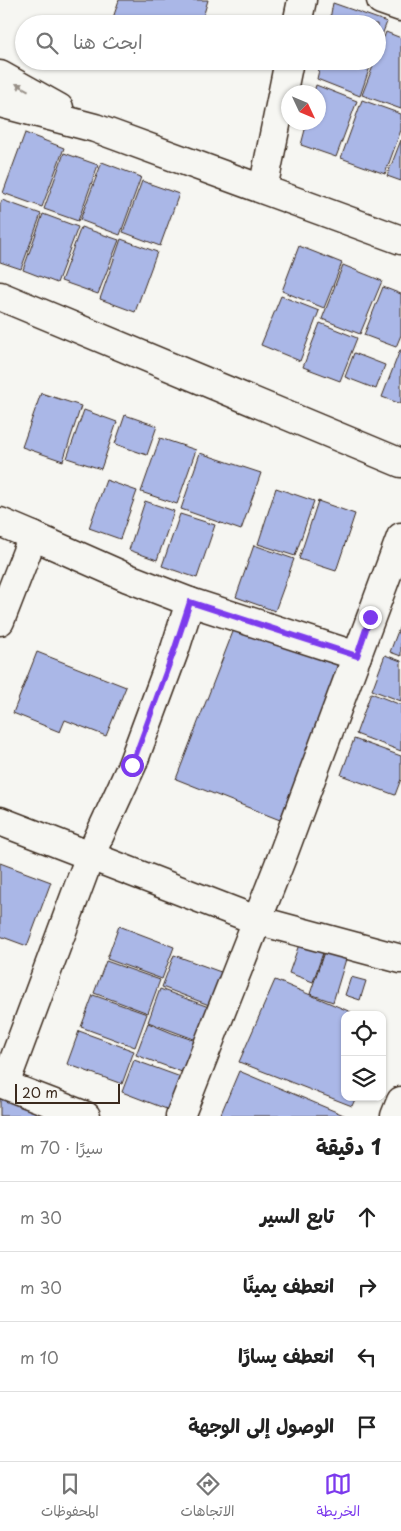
<!DOCTYPE html>
<html lang="ar">
<head>
<meta charset="utf-8">
<style>
  :root { --surface:#fff; --page:#f6f6f6; --text:#222; --muted:#767676; --line:#e0e0e0; --accent:#7c3aed }
  body { margin:0; font-family:"Playpen Sans","Playpen Sans Arabic",sans-serif; background:var(--page); color:var(--text); direction:rtl }
  .controls { position:absolute; right:15px; bottom:15px; display:grid; overflow:hidden; border-radius:10px; box-shadow:0 1px 4px #0004 }
  .controls button { width:45px; height:45px; display:grid; place-items:center; padding:0; border:0; border-bottom:1px solid var(--line); background:var(--surface); color:var(--text); font:25px sans-serif }
  .compass { position:absolute; left:281px; top:85px; width:45px; height:45px; border-radius:50%; background:var(--surface); box-shadow:0 1px 4px #0004; rotate:134deg }
  .scale { position:absolute; left:15px; bottom:12px; width:105px; box-sizing:border-box; padding-left:5px; border:2px solid #3b2a1e; border-top:0; font-size:14px; line-height:18px; white-space:nowrap; color:#3b2a1e; -webkit-text-stroke:4px #f6f6f2; paint-order:stroke }
  .stop { position:absolute; width:15px; height:15px; margin:-11px; border:4px solid #7c3aed; border-radius:50%; background:#fff }
  .stop.end { background:#7c3aed; border-color:#fff; box-shadow:0 1px 5px #0008 }
  .list { margin:0; padding:0; list-style:none }
  h2 { display:flex; justify-content:space-between; align-items:center; height:65px; margin:0; padding:0 20px; font-size:21px }
  h2 small { font-size:16px; font-weight:400; color:var(--muted) }
  .list li { display:grid; grid-template-columns:32px 1fr auto; gap:15px; align-items:center; box-sizing:border-box; height:70px; padding:0 20px; border-top:1px solid var(--line) }
  .list b { display:block; font-size:19px; white-space:nowrap }
  .list em { font-size:16px; font-style:normal; color:var(--muted) }
  .icon { flex:none; width:28px; height:28px; fill:none; stroke:currentColor; stroke-width:2; stroke-linecap:round; stroke-linejoin:round }
  .map { position:relative; flex:none; width:401px; height:1116px; overflow:hidden; direction:ltr }
  .search { position:absolute; background:var(--surface); box-shadow:0 1px 4px #0004; left:15px; right:15px; top:15px; height:55px; display:flex; align-items:center; gap:12px; box-sizing:border-box; padding:0 18px; border-radius:28px; color:var(--muted); font-size:19px }
  .sheet { height:345px; background:var(--surface) }
  nav { display:flex; justify-content:space-around; align-items:center; box-sizing:border-box; height:70px; border-top:1px solid var(--line); background:var(--surface); font-size:14px; color:var(--muted) }
  nav a { display:grid; justify-items:center; gap:2px }
  nav .on { color:var(--accent) }
  .map>svg:first-child { display:block }
  .building { fill:#aab7e7; stroke:#3b2a1e }
  .lines { fill:none; stroke-linecap:round; stroke-linejoin:round }
  .street-casing { stroke:#3b2a1e; stroke-width:31 }
  .street { stroke:#f6f6f2; stroke-width:28 }
  .oneway { fill:#989088 }
  .route { stroke:#7c3aed; stroke-width:6 }
</style>
</head>
<body>
<div class="map">
<svg width="401" height="1116" viewBox="0 0 401 1116">
  <rect width="100%" height="100%" fill="#f6f6f2"/>
  <filter id="ink" filterUnits="userSpaceOnUse"><feTurbulence type="fractalNoise" baseFrequency=".02" numOctaves="2"/><feDisplacementMap in="SourceGraphic" scale="10" xChannelSelector="R" yChannelSelector="G"/><feConvolveMatrix kernelMatrix="1 2 1 2 8 2 1 2 1" color-interpolation-filters="sRGB"/></filter>
  <g filter="url(#ink)">
    <g class="building">
      <path d="M119,0h89l-7,24h-90z"/>
      <path d="M333,3l54,19 -10,26v-24h-48z"/>
      <path d="M386,32l15,6v71l-39,-14 13,-34h2v-6z"/>
      <path d="M321,61h51l-12,35 -43,-17z"/>
      <path d="M316,85l41,16 -21,56 -35,-12 6,-23h11v-30h-4z"/>
      <path d="M362,100l39,14v16l-16,44 -44,-16z"/>
      <path d="M25,133l39,15 -22,59 -39,-14z"/>
      <path d="M401,140v41l-14,-5z"/>
      <path d="M64,153l34,12 -20,56 -34,-12z"/>
      <path d="M102,162l39,15 -21,58 -40,-15z"/>
      <path d="M142,181l37,13 -19,52 -37,-14z"/>
      <path d="M2,200l39,14 -20,55 -21,-7v-57z"/>
      <path d="M43,214l35,13 -21,56 -34,-13z"/>
      <path d="M81,227l38,13 -21,54 -37,-13z"/>
      <path d="M121,239l36,13 -22,60 -35,-13z"/>
      <path d="M299,246l43,17 -18,45 -42,-17z"/>
      <path d="M343,265l39,16 -22,53 -38,-15z"/>
      <path d="M383,287l18,7v41l-5,12 -32,-12z"/>
      <path d="M281,296l38,15 -19,50 -39,-16z"/>
      <path d="M320,323l37,15 -17,43 -37,-14z"/>
      <path d="M400,350h1v54l-19,-7z"/>
      <path d="M354,353l31,12 -9,24 -31,-12z"/>
      <path d="M41,393l40,13 -18,55 -41,-14z"/>
      <path d="M84,410l33,12 -16,47 -34,-11z"/>
      <path d="M125,415l32,11 -10,29 -32,-11z"/>
      <path d="M160,438l36,12 -19,54 -36,-12z"/>
      <path d="M200,453l61,20 -20,57 -60,-21z"/>
      <path d="M106,480l31,11 -17,48 -31,-11z"/>
      <path d="M276,488l38,13 -19,55 -37,-12z"/>
      <path d="M145,501l29,10 -17,49 -28,-10z"/>
      <path d="M318,501l37,13 -19,57 -37,-12z"/>
      <path d="M180,514l35,11 -18,53 -35,-12z"/>
      <path d="M254,545l40,14 -19,52 -39,-14z"/>
      <path d="M401,623v33l-11,-4z"/>
      <path d="M236,624l104,40 -60,156 -104,-41z"/>
      <path d="M37,652l89,35 -20,49 -41,-16 -5,12 -47,-19z"/>
      <path d="M385,655l16,6v40l-29,-11z"/>
      <path d="M371,693l30,12v46l-45,-17z"/>
      <path d="M354,739l47,17v23l-6,16 -54,-20z"/>
      <path d="M0,863l51,19 -24,64 -27,-10z"/>
      <path d="M119,926l55,21 -12,32 -55,-20z"/>
      <path d="M302,936l24,8 -13,38 -24,-9z"/>
      <path d="M324,952l22,7 -13,43 -23,-8z"/>
      <path d="M174,955l55,20 -12,33 -55,-21z"/>
      <path d="M106,961l54,19 -12,33 -54,-20z"/>
      <path d="M351,977l15,4 -6,19 -15,-5z"/>
      <path d="M275,980l83,35h-13v82h11l-4,9 -113,-44z"/>
      <path d="M160,989l54,20 -12,33 -54,-20z"/>
      <path d="M93,995l54,19 -12,33 -54,-20z"/>
      <path d="M148,1023l24,10 30,10 -12,32 -54,-20z"/>
      <path d="M79,1031l55,20 -12,33 -55,-20z"/>
      <path d="M134,1060l55,20 -12,33 -55,-21z"/>
      <path d="M239,1071l107,45h-126z"/>
      <path d="M0,1098l51,18h-51z"/>
    </g>
    <g class="lines">
      <g class="street-casing">
        <g id="street">
          <path d="M381,0l20,7"/>
          <path d="M297,24l5,-24"/>
          <path d="M0,75l59,33"/>
          <path d="M0,103l95,25 306,112"/>
          <path d="M263,189l26,-128"/>
          <path d="M0,296l401,167"/>
          <path d="M0,522l33,14"/>
          <path d="M190,602l167,54"/>
          <path d="M0,621l33,-85 95,42 62,24 -15,47 -43,116 -42,91 -85,228"/>
          <path d="M0,821l256,99 145,39"/>
          <path d="M0,1083l86,33"/>
          <path d="M180,1116l102,-259 119,-320"/>
          <path d="M395,1116l6,-15"/>
        </g>
      </g>
      <use href="#street" class="street"/>
    </g>
    <defs><path id="oneway-solid" d="M-6-.8H1V-3.2L6.5 0L1 3.2V.8H-6Z" transform="scale(1.25)"/></defs>
    <use class="oneway" href="#oneway-solid" transform="translate(22 87) rotate(-151)"/>
  </g>
  <g class="lines" filter="url(#ink)">
    <path class="route" d="M132,765l43,-117 15,-46 167,54 13,-39"/>
  </g>
</svg>
<div class="controls">
<button><svg class="icon" aria-label="locate" viewBox="0 0 24 24"><circle cx="12" cy="12" r="6"/><path d="M12 2v4M12 18v4M2 12h4M18 12h4"/></svg></button>
<button><svg class="icon" aria-label="layers" viewBox="0 0 24 24"><path d="M12 4l9 5-9 5-9-5zM3 14l9 5 9-5"/></svg></button>
</div>
<svg class="compass" viewBox="-18 -18 36 36"><path d="M0-13l5 13h-10z" fill="#e53935"/><path d="M0 13l5-13h-10z" fill="#767676"/></svg>
<div class="scale">20 m</div>
<div class="stop" style="left:132px;top:765px"></div>
<div class="stop end" style="left:370px;top:617px"></div>
<div class="search"><svg class="icon" aria-label="search" viewBox="0 0 24 24"><circle cx="10" cy="10" r="6"/><path d="M15 15l6 6"/></svg>ابحث هنا</div>
</div>
<section class="sheet">
<h2>1 دقيقة<small>سيرًا · 70 m</small></h2>
<ul class="list">
<li><svg class="icon" aria-label="ahead" viewBox="0 0 24 24"><path d="M12 20V5M6 11l6-6 6 6"/></svg><div><b>تابع السير</b></div><em>30 m</em></li>
<li><svg class="icon" aria-label="right" viewBox="0 0 24 24"><path d="M7 20v-9h11M14 6l5 5-5 5"/></svg><div><b>انعطف يمينًا</b></div><em>30 m</em></li>
<li><svg class="icon" aria-label="left" viewBox="0 0 24 24"><path d="M17 20v-9H6M10 6l-5 5 5 5"/></svg><div><b>انعطف يسارًا</b></div><em>10 m</em></li>
<li><svg class="icon" aria-label="arrive" viewBox="0 0 24 24"><path d="M6 21V4h12l-3 4 3 4H6"/></svg><div><b>الوصول إلى الوجهة</b></div></li>
</ul>
</section>
<nav>
<a class="on"><svg class="icon" aria-label="map" viewBox="0 0 24 24"><path d="M3 6l6-2 6 2 6-2v14l-6 2-6-2-6 2zM9 4v14M15 6v14"/></svg>الخريطة</a>
<a><svg class="icon" aria-label="directions" viewBox="0 0 24 24"><path d="M12 3l9 9-9 9-9-9zM9 14v-3h6M13 9l2 2-2 2"/></svg>الاتجاهات</a>
<a><svg class="icon" aria-label="saved" viewBox="0 0 24 24"><path d="M7 4h10v16l-5-4-5 4z"/></svg>المحفوظات</a>
</nav>
</body>
</html>
